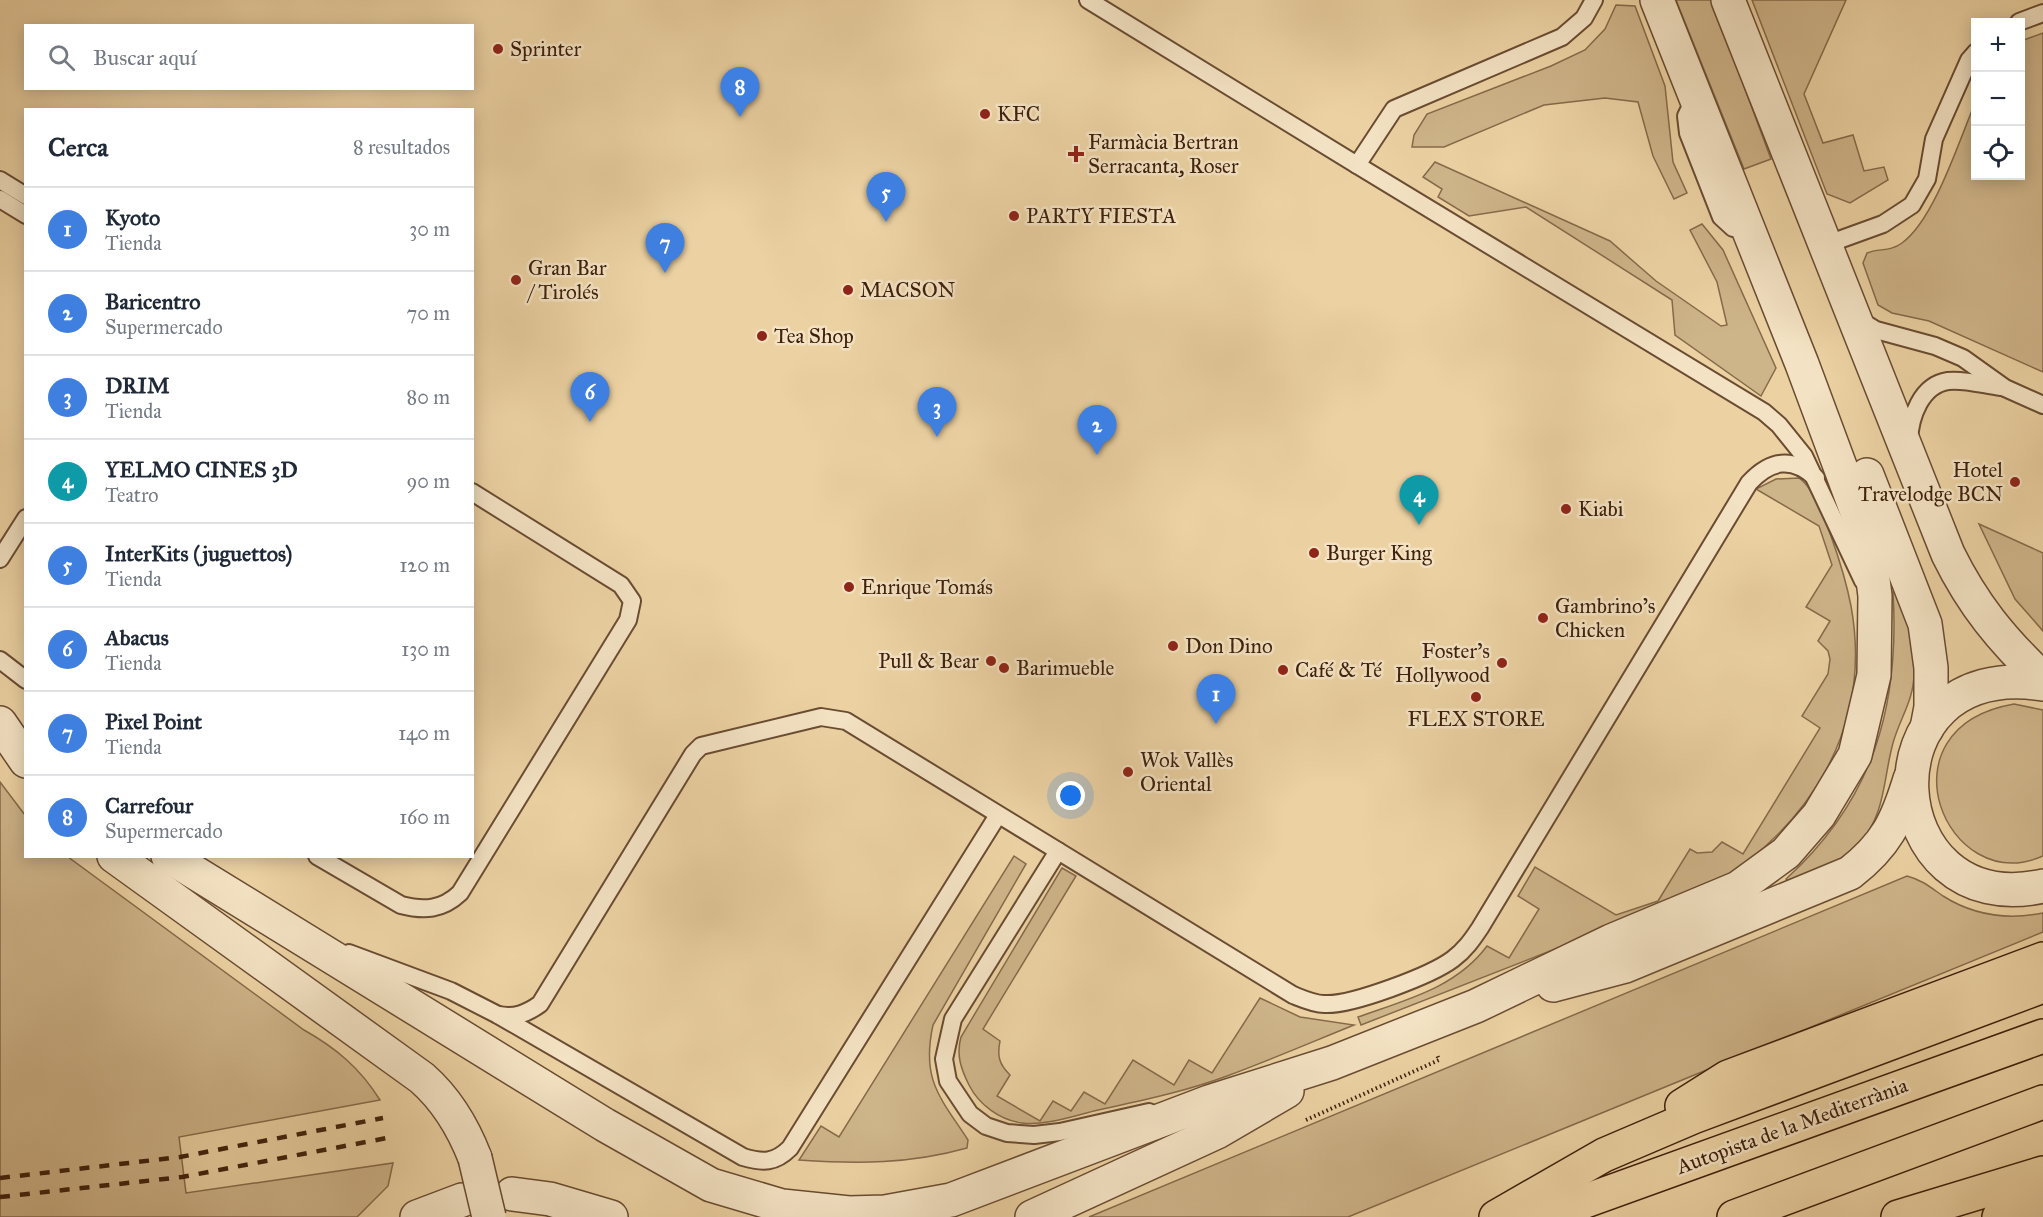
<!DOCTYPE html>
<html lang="es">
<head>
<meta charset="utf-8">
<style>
  :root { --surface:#fff; --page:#f2f2f3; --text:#1f2937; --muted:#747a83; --line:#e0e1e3; --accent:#8f2418 }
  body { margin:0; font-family:"IM FELL Great Primer",serif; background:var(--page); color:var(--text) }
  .controls { position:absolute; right:18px; top:18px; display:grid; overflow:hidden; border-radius:0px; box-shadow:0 3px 15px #0003 }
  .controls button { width:54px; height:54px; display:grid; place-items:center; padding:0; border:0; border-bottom:2px solid var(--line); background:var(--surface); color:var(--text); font:30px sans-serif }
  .you { position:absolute; left:1071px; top:796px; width:21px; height:21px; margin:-15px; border:4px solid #fff; border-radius:50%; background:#1a73e8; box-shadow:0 0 0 9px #1a73e833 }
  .badge { display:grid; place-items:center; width:39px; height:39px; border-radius:50%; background:var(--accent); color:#fff; font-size:20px; font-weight:700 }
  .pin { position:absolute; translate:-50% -50px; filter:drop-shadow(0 2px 3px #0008) }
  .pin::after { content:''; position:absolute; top:32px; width:21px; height:18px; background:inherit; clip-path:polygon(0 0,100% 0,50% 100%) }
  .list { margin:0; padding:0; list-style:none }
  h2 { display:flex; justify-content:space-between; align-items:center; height:78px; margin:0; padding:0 24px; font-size:26px }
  h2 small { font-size:20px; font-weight:400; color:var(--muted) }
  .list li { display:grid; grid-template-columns:39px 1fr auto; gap:18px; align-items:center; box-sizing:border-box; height:84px; padding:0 24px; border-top:2px solid var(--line) }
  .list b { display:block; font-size:22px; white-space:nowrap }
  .list p { margin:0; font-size:20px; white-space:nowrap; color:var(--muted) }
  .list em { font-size:20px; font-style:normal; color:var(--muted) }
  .icon { flex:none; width:33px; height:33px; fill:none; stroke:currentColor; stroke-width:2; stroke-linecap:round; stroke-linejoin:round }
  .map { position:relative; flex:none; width:2043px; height:1217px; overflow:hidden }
  .search { position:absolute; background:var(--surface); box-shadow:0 3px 15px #0003; left:24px; top:24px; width:450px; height:66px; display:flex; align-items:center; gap:15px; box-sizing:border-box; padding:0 21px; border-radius:0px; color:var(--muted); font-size:22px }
  .panel { position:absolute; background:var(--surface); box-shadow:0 3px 15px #0003; left:24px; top:108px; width:450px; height:750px; border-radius:0px }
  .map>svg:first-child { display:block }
  .green { fill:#ceb489; stroke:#866a4a; stroke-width:1.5 }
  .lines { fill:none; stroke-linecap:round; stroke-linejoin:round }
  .service-casing { stroke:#6a4c32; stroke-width:20 }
  .minor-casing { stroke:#6a4c32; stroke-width:36 }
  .motorway-casing { stroke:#3e200c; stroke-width:36 }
  .path { stroke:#3e200c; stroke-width:4; stroke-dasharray:1.5 3; stroke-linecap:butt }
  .service { stroke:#f3e2c3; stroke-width:16 }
  .minor { stroke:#f3e2c3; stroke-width:33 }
  .motorway { stroke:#ecd2a3; stroke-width:33 }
  .rail { stroke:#3e200c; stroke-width:4.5; stroke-dasharray:10 10; stroke-linecap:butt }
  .minor-bridge-casing { stroke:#6a4c32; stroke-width:36; stroke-linecap:butt }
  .minor-bridge { stroke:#f3e2c3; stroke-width:33 }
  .poi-dot { fill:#8f2418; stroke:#f3e2c3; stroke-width:2 }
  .labels { text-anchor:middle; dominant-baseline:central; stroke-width:5; stroke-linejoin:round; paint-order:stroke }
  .poi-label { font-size:21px; fill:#3e200c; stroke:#f3e2c3; text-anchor:start }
  .street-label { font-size:21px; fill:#3e200c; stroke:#f3e2c3 }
</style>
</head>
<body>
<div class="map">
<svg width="2043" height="1217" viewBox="0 0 2043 1217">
  <rect width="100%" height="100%" fill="#ecd2a3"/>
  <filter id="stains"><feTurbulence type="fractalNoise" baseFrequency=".00333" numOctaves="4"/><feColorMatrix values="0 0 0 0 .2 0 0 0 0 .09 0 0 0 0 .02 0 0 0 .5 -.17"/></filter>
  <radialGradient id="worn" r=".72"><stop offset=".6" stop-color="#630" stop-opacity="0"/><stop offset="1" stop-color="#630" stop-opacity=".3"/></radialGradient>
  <g class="green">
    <path d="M1676,0h36l59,159 -27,10z"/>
    <path d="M1752,0h94l-42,94 19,49 30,-8 11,36 20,-4 4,13 -38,23 -23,-9z"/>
    <path d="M1616,5l19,1 30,80 8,76 14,31 -13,6 -21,-43 -15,-54 -33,-4 -61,7 -100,42h-32l2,-12 13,-21 124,-48 34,-16 20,-21z"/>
    <path d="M2043,33v339l-114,-51 -37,-8 -14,-8 -15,-42 4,-10c12,-5 23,-1 35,-10 32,-23 57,-102 73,-140l1,73h44l1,-135z"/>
    <path d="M1435,162l175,79 46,40 65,45 6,-1 -10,-43 -27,-52 12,-6 21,26 53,118 -15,28 -86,-61 -3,-35 -146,-93 -57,9 -31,-19 4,-8 -19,-12z"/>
    <path d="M1799,478c22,13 47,102 52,128 22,121 -40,219 -140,281 -13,9 -31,13 -46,19 -33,13 -65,25 -97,38 -69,27 -138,54 -207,81l-3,-8c47,-17 98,-29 129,-71l22,12 30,-49 -21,-13 17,-29 81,48 42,-14 32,-52 7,4 15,-1 10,-10 21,12 77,-126 -18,-12 26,-42 2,-15 -2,-8 -10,-10 12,-20 -24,-14 26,-42 -13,-39 -63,-37 20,-10z"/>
    <path d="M1979,524l64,29v78l-28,-32z"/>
    <path d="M1893,592h9c6,26 13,55 12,81 0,27 -14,45 -21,70 -10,36 -7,72 -35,102 -18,18 -43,29 -65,41l-7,-7c87,-79 114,-172 107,-287z"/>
    <path d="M2014,704l29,6v146c-97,43 -167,-128 -29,-152z"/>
    <path d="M0,782l25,33 1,41 42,1 236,173c32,18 56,38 76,70l-201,37 7,56 207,-30 -5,23 -31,31h-357z"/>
    <path d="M1014,856l12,8 -93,161c-12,55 7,72 35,115l-1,8c-57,16 -109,16 -168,12l22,-34 18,11z"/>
    <path d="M1062,868l14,8 -93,153 17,12c-3,15 -1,23 10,34l-13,21 43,25 13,-20 18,10 13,-19 21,12 28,-44 41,25 15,-25 23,13 48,-75 40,19 54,8c-42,17 -84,35 -127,51 -43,16 -88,25 -133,35 -21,5 -49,15 -72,12 -22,-3 -43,-18 -53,-38 -8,-16 -13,-30 -8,-48z"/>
    <path d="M1907,876c15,4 23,11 36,20 30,19 65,24 100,17v19l-695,285h-259z"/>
  </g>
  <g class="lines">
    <g class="service-casing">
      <g id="service">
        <path d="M1088,0l269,165 37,-56 168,-72 22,-19 10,-18"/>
        <path d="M2019,22l24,-9"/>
        <path d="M1695,98l-9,18 2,17 33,84 12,11 16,3"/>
        <path d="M1357,165l407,247 15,13 25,31 59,125"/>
        <path d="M0,180l26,16"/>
        <path d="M0,199l26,16"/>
        <path d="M1825,245l58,-21 29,-19 15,-26 7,-40 35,-79 7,-8"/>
        <path d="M1858,319l18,11 59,16 28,12 42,30 38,17"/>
        <path d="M1909,441c1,-24 12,-56 39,-60 17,-2 36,4 53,6"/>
        <path d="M0,559l26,-41"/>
        <path d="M0,660l26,20"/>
        <path d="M1058,851l-105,168 -9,40 4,22 22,33 16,12 21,7 27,2 26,-3 89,-20"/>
        <path d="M317,856l84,49c23,6 41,5 59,-12l168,-273 4,-19 -11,-16 -149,-93"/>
        <path d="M349,953l102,38 47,24 245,142c20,6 32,6 47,-9l208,-333"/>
        <path d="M498,1015c17,3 28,-1 42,-11l153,-250 8,-8 120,-29 25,4 447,274c10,4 21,9 31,9 27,2 108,-29 129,-45 12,-9 19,-19 27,-31l269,-445c21,-23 43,-27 67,-5"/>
      </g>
    </g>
    <g class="minor-casing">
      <g id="minor">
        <path d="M1728,0l220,554c25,51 54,86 95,125"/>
        <path d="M1867,475l58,149 6,44v39l-4,21"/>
        <path d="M2043,684c-184,-28 -166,239 0,202"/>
        <path d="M0,723l26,38"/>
        <path d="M114,856l308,222c25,22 41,49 53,80"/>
        <path d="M168,856l437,269 106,60 71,21 67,7 36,-1 66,-12 258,-98 123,-39 144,-57 135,-65 127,-53 48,-35 33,-38 36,-60 19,-80 1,-79 -5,-42 -10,-34 -58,-156 -145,-364"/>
        <path d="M1553,985l72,-19 225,-93c36,-28 47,-51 60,-94"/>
        <path d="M512,1194l38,5 61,18"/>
        <path d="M417,1217l45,-17"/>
        <path d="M1032,1217l185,-85 70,-41"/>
      </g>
    </g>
    <g class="motorway-casing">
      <g id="motorway">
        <path d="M1682,1106l46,-29 315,-118"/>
        <path d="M1496,1217l108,-62 89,-38 350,-131"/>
        <path d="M1541,1217l502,-181"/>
        <path d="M1734,1217l309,-115"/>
        <path d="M1898,1217l145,-44"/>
        <path d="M1999,1217l44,-11"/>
      </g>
    </g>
    <path class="path" d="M1306,1120l133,-60 -2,-5"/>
    <use href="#service" class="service"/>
    <use href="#minor" class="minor"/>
    <use href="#motorway" class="motorway"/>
    <g class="rail">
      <path d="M0,1178l180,-21 203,-39"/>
      <path d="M0,1197l182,-20 205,-39"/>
    </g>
    <g class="minor-bridge-casing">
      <path id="minor-bridge" d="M475,1158l14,59"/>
    </g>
    <use href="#minor-bridge" class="minor-bridge"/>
  </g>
  <g class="poi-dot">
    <circle cx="498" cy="49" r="6"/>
    <circle cx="985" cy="114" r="6"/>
    <path d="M1073 145h6v6h6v6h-6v6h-6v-6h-6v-6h6z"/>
    <circle cx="1014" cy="216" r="6"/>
    <circle cx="516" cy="280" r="6"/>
    <circle cx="848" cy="290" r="6"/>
    <circle cx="762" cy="336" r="6"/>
    <circle cx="2015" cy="482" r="6"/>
    <circle cx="1566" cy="509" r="6"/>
    <circle cx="1314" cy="553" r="6"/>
    <circle cx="849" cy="587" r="6"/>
    <circle cx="1543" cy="618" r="6"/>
    <circle cx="1173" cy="646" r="6"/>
    <circle cx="991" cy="661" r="6"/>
    <circle cx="1502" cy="663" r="6"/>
    <circle cx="1004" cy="668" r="6"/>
    <circle cx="1283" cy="670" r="6"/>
    <circle cx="1476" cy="697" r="6"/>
    <circle cx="1128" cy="772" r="6"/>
  </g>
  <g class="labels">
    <g class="poi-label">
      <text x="510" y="49">Sprinter</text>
      <text x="997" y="114">KFC</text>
      <text x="1088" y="142">Farmàcia Bertran<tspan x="1088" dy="24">Serracanta, Roser</tspan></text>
      <text x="1026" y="216">PARTY FIESTA</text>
      <text x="528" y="268">Gran Bar<tspan x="528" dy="24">/ Tirolés</tspan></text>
      <text x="860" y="290">MACSON</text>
      <text x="774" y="336">Tea Shop</text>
      <text x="2003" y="470" text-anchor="end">Hotel<tspan x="2003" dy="24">Travelodge BCN</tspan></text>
      <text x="1578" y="509">Kiabi</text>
      <text x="1326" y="553">Burger King</text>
      <text x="861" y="587">Enrique Tomás</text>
      <text x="1555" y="606">Gambrino's<tspan x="1555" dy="24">Chicken</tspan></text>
      <text x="1185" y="646">Don Dino</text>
      <text x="1490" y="651" text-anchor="end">Foster's<tspan x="1490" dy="24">Hollywood</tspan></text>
      <text x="979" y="661" text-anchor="end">Pull &amp; Bear</text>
      <text x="1016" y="668">Barimueble</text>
      <text x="1295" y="670">Café &amp; Té</text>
      <text x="1476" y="719" text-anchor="middle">FLEX STORE</text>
      <text x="1140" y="760">Wok Vallès<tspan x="1140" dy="24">Oriental</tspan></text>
    </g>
    <g class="street-label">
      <text transform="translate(1792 1126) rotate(-20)">Autopista de la Mediterrània</text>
    </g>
  </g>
  <rect width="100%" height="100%" filter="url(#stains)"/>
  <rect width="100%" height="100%" fill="url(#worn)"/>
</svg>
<div class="controls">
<button>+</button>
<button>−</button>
<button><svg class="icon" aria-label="locate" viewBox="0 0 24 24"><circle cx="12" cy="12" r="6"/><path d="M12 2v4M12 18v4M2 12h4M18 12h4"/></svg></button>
</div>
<div class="you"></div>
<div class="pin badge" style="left:1216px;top:724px;background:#3f7fe0">1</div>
<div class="pin badge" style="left:1097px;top:455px;background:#3f7fe0">2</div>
<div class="pin badge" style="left:937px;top:437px;background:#3f7fe0">3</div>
<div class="pin badge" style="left:1419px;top:525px;background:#0f9aa8">4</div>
<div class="pin badge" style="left:886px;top:222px;background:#3f7fe0">5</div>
<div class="pin badge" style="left:590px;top:422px;background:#3f7fe0">6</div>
<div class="pin badge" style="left:665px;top:273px;background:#3f7fe0">7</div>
<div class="pin badge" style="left:740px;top:117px;background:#3f7fe0">8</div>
<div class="search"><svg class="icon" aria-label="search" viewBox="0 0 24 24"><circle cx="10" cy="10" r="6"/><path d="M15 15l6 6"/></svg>Buscar aquí</div>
<section class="panel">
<h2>Cerca<small>8 resultados</small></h2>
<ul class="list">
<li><span class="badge" style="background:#3f7fe0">1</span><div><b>Kyoto</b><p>Tienda</p></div><em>30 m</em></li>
<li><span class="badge" style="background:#3f7fe0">2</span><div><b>Baricentro</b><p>Supermercado</p></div><em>70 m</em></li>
<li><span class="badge" style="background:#3f7fe0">3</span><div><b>DRIM</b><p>Tienda</p></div><em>80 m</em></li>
<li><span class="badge" style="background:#0f9aa8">4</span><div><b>YELMO CINES 3D</b><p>Teatro</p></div><em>90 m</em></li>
<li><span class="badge" style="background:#3f7fe0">5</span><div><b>InterKits (juguettos)</b><p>Tienda</p></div><em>120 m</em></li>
<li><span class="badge" style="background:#3f7fe0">6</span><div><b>Abacus</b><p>Tienda</p></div><em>130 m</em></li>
<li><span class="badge" style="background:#3f7fe0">7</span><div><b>Pixel Point</b><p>Tienda</p></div><em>140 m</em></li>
<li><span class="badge" style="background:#3f7fe0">8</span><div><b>Carrefour</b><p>Supermercado</p></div><em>160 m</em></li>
</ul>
</section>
</div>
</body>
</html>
